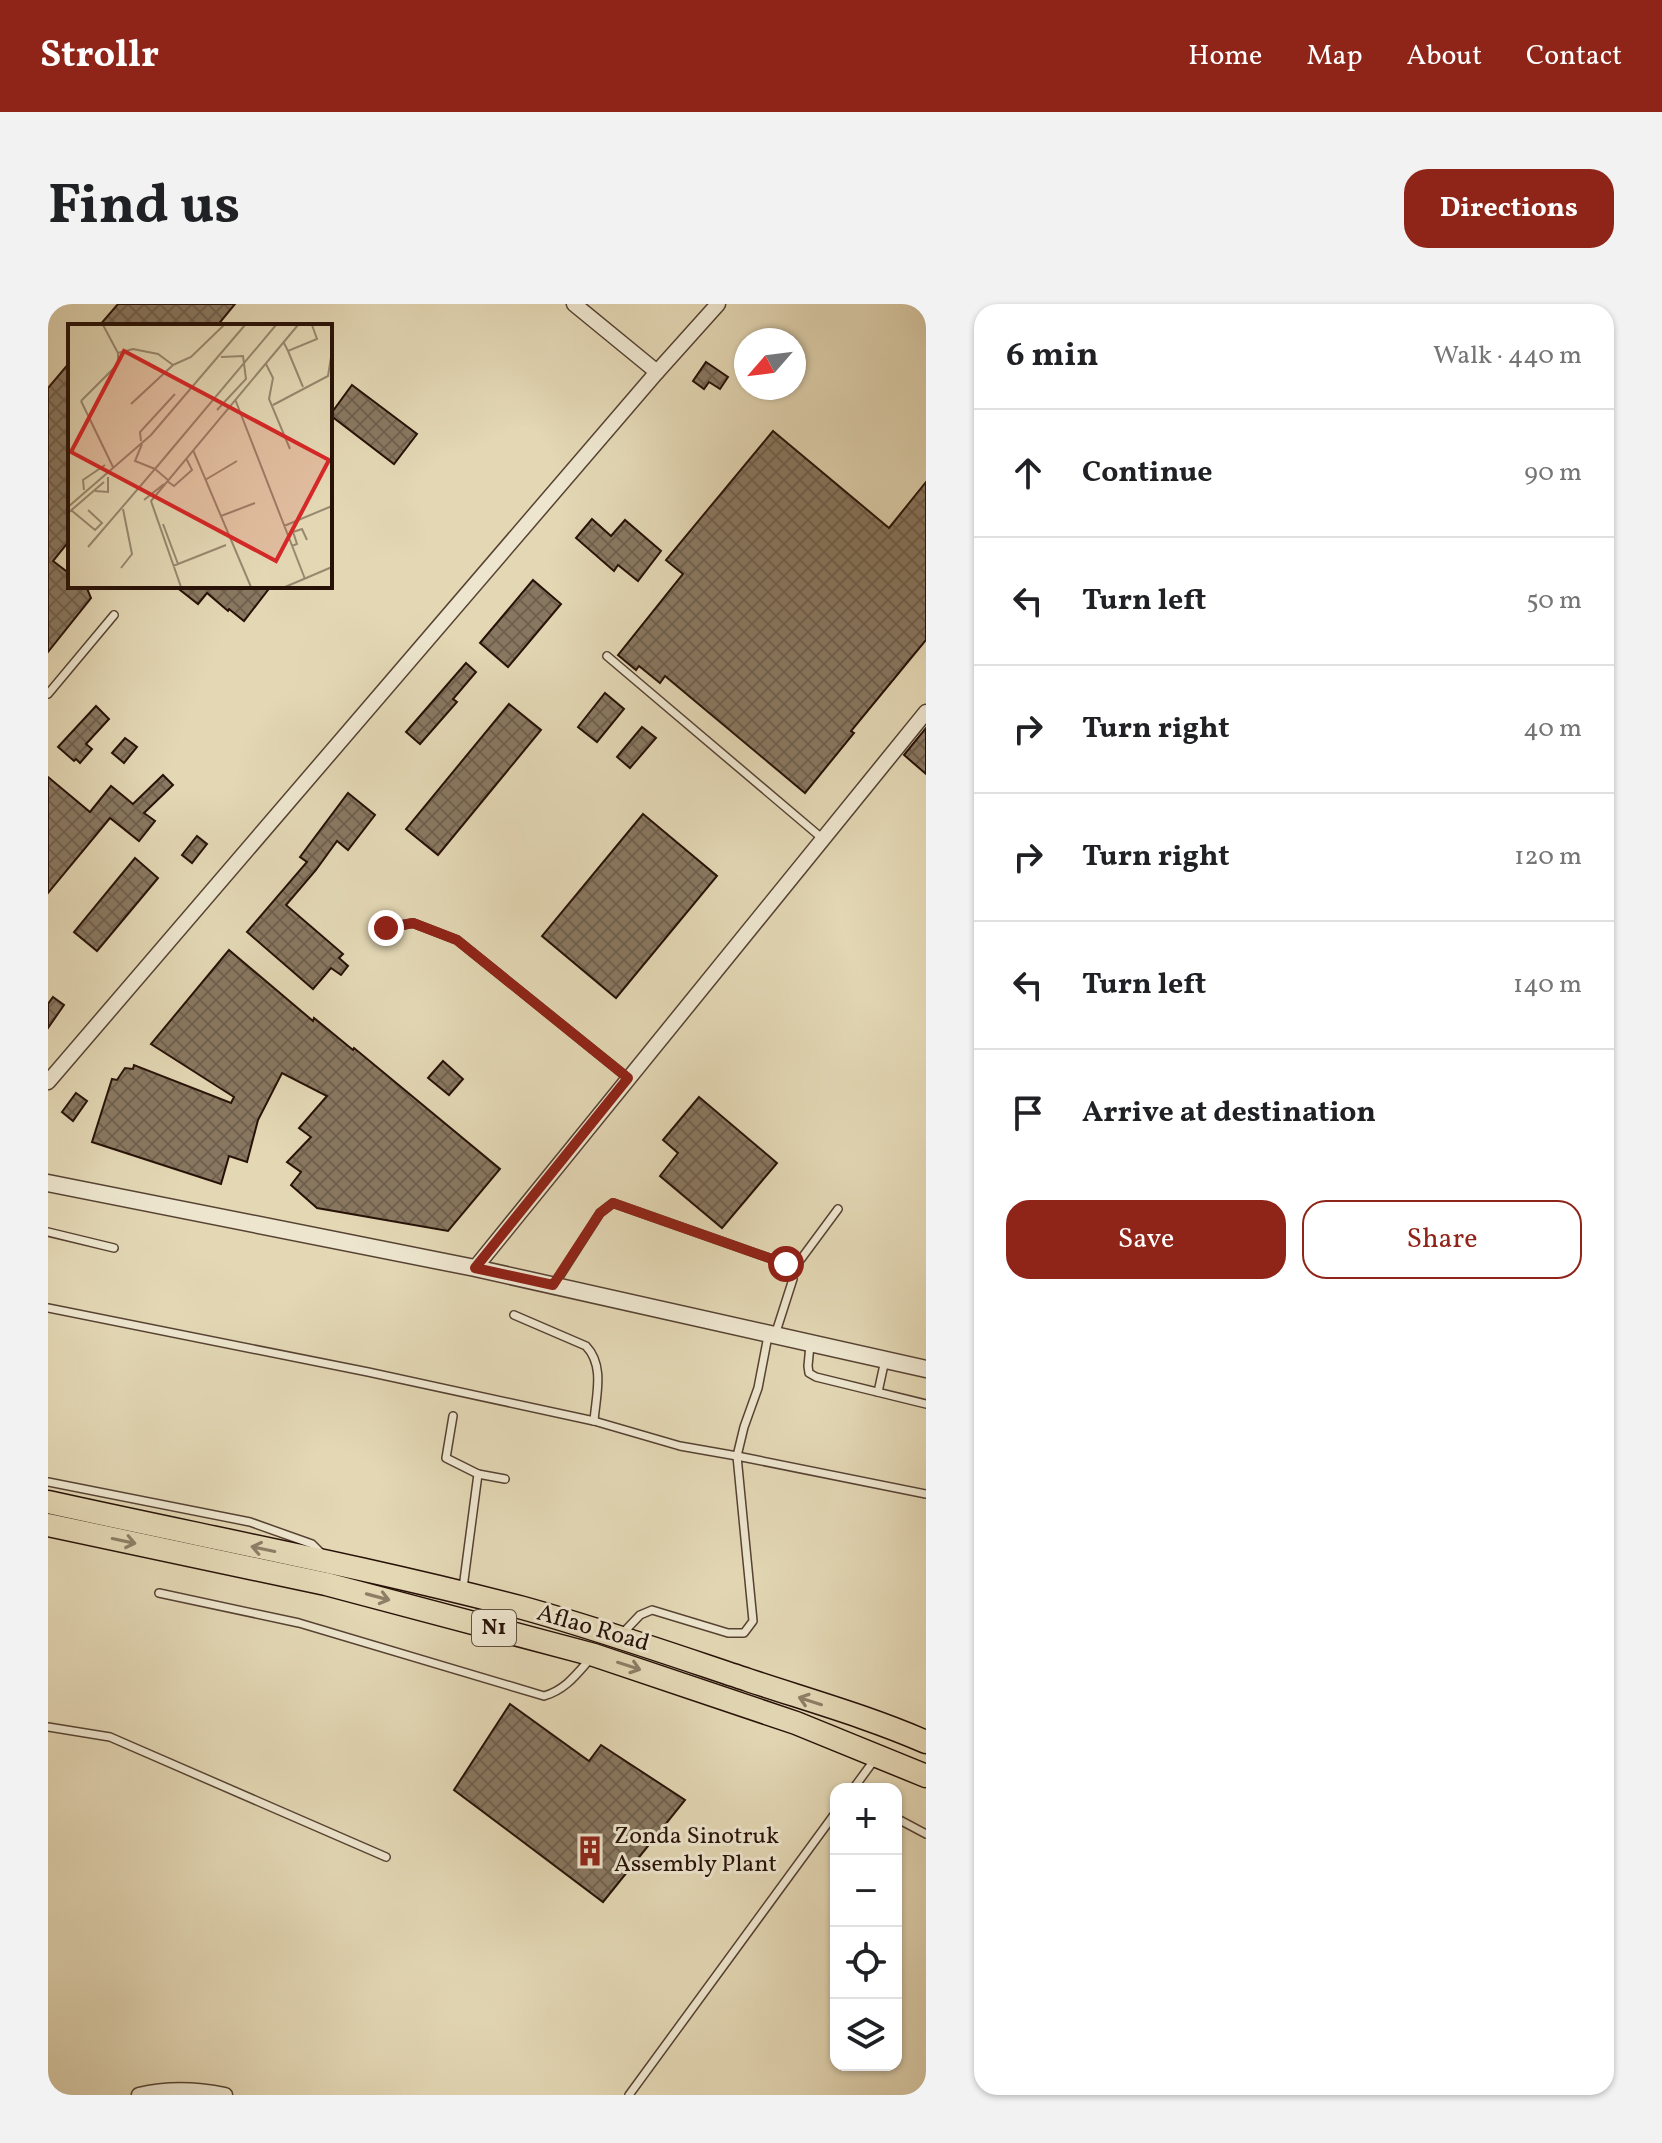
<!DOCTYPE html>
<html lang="en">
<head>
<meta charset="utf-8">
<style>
  :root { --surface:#fff; --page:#f2f2f2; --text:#202124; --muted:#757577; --line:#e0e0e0; --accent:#8f2418 }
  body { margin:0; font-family:Vollkorn,serif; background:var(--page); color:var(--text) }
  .controls { position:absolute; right:24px; bottom:24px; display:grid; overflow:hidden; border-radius:16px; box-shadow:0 2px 6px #0004 }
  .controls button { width:72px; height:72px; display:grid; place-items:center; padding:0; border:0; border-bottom:2px solid var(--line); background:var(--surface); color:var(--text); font:40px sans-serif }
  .compass { position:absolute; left:686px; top:24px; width:72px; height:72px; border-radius:50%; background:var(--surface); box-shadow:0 2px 6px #0004; rotate:242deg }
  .stop { position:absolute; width:24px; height:24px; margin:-18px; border:6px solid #8f2418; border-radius:50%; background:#fff }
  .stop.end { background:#8f2418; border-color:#fff; box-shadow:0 2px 8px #0008 }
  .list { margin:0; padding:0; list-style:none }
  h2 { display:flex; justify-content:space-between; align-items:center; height:104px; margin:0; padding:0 32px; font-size:34px }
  h2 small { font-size:26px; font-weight:400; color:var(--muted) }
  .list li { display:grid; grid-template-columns:52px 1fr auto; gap:24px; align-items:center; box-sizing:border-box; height:128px; padding:0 32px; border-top:2px solid var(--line) }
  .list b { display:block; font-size:30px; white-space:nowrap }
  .list em { font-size:26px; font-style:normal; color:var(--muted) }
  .actions { display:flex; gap:16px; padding:24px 32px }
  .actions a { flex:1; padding:18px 0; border:2px solid var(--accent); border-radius:24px; text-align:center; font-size:28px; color:var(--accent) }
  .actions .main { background:var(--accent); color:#fff }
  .icon { flex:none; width:44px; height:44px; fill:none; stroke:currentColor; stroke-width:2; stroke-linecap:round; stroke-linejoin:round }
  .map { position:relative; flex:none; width:878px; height:1791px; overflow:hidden; border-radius:24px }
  header { display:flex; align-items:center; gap:48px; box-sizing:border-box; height:112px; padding:0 40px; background:var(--accent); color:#fff }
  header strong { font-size:38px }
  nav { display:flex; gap:44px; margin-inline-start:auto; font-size:28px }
  .intro { display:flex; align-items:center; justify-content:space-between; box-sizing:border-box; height:192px; padding:0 48px }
  h1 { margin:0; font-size:56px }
  .button { padding:20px 36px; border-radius:24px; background:var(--accent); color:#fff; font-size:28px; font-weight:700 }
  main { display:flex; gap:48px; padding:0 48px }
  aside { flex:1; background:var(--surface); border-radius:24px; box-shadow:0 2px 6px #0004 }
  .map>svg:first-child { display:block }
  .building { fill:url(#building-cross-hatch); stroke:#271107; stroke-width:2 }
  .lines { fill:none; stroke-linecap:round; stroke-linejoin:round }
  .service-casing { stroke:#564232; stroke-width:10 }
  .minor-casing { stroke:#564232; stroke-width:17 }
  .tertiary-casing { stroke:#564232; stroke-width:19 }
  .trunk-casing { stroke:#271107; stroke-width:25 }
  .service { stroke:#ede5ce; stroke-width:7 }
  .minor { stroke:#ede5ce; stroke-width:14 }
  .tertiary { stroke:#ede5ce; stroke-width:16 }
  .trunk { stroke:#e3d7b4; stroke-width:22 }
  .oneway { stroke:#8e7e66 }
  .route { stroke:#8f2418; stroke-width:10 }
  .labels { text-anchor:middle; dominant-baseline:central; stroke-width:6; stroke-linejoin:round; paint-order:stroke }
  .shield { fill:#ede5ce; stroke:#625143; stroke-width:2 }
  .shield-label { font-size:22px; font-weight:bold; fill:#271107 }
  .street-label { font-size:24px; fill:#271107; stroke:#ede5ce }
  .poi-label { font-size:24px; fill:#271107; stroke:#ede5ce; text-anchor:start }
  .inset-road { fill:none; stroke:#98886f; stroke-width:2 }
  .view { fill:#d62828; fill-opacity:0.15; stroke:#d62828; stroke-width:4 }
  .inset-edge { fill:none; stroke:#271107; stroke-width:4 }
</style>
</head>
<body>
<header>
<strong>Strollr</strong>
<nav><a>Home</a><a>Map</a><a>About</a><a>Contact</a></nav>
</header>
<div class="intro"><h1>Find us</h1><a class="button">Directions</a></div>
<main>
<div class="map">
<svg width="878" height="1791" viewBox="0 0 878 1791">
  <defs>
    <pattern id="building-cross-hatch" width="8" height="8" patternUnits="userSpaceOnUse" patternTransform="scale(2)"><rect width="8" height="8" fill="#897861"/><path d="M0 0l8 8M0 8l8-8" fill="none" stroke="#70614e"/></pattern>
  </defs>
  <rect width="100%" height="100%" fill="#e3d7b4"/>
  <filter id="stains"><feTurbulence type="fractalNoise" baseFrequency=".0025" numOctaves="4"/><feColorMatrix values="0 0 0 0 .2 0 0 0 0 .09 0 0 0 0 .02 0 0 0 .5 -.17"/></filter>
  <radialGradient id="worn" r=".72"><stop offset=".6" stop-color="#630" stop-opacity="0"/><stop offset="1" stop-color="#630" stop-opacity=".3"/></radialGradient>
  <g class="building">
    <path d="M70,0h117l-18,22h-118z"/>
    <path d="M22,58v178l-17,21 17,13v12h16l5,12 -43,54v-264z"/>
    <path d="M658,58l22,15 -8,12 -11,-7 -5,7 -11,-8z"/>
    <path d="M304,81l65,49 -23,30 -64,-49z"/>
    <path d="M725,127l116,97 37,-46v158l-75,91 3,2 -49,60 -140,-117 -5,7 -21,-17 -3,4 -18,-15 65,-81 -17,-14z"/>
    <path d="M544,215l19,17 14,-16 36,31 -23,30 -20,-16 -4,6 -38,-33z"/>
    <path d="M485,276l28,24 -53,63 -28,-24z"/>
    <path d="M127,282h96l-27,35 -15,-12 -1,2 -21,-18 -9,11z"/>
    <path d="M418,359l10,9 -23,27 4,3 -37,42 -14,-12z"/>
    <path d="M557,389l19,16 -27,33 -19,-15z"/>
    <path d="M461,400l32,26 -103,125 -32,-26z"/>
    <path d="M48,402l13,13 -23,25 6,5 -12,14 -4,-4 -2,2 -16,-14z"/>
    <path d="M594,423l14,11 -26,30 -13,-11z"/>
    <path d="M878,424v46l-22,-19z"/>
    <path d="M77,434l12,9 -13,16 -12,-10z"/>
    <path d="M115,471l10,10 -29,28 11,8 -16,20 -29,-23 -62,75v-116l42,35 21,-26 22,18z"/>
    <path d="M300,489l27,22 -27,35 -11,-9 -21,29 -30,35 57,49 -4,4 9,8 -7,9 -10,-7 -18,21 -66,-57 60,-70 -7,-5z"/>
    <path d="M595,510l74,62 -101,122 -74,-62z"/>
    <path d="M149,532l10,8 -15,19 -10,-8z"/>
    <path d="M87,554l23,20 -61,73 -23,-19z"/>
    <path d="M181,646l84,71 1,-3 39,32 1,-2 146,121 -52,62 -131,-23 -26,-23 10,-13 -14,-10 24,-25 -12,-9 28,-32 -45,-23 -24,47 -11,42 -18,-6 -8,28 -129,-42 20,-63 5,1 8,-12 8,1 1,-4 97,38 3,-6 -83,-53z"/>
    <path d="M5,693l11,8 -16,23v-24z"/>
    <path d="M395,757l20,18 -14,16 -21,-17z"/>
    <path d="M28,789l11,8 -14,20 -11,-9z"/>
    <path d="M651,793l78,66 -55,65 -62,-52 18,-23 -15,-13z"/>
    <path d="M462,1400l79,57 12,-16 84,55 -82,102 -149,-112z"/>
  </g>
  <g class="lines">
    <g class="service-casing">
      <g id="service">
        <path d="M559,352l216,183"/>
        <path d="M0,390l66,-79"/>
        <path d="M338,624l27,-5 44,17 171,138"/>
        <path d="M0,928l66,16"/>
        <path d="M741,964l12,-9 37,-50"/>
        <path d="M506,981l46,-72 13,-10 173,61 6,7 1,8 -18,56"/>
        <path d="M0,1004l320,64 226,49 86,25 57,10 7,-29 14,-39 10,-52"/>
        <path d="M466,1011l72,31c19,20 10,49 8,75"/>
        <path d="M762,1041l-2,21 1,7 7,4 110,27"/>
        <path d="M830,1088l7,-32"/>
        <path d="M405,1112l-7,42 32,16 -15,114"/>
        <path d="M430,1170l27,5"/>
        <path d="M0,1178l202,40 62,22 9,9"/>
        <path d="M111,1289l140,30 245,73c21,-6 32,-21 46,-37"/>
        <path d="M573,1331l19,-20 12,-5 76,23h16l9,-12 -16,-165 189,38"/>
        <path d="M0,1423l62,10 276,120"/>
        <path d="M805,1485l22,-30"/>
        <path d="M848,1514l30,16"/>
        <path d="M581,1791l207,-283"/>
      </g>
    </g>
    <g class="minor-casing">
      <g id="minor">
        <path d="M526,0l83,68"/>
        <path d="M0,778l609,-710 61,-68"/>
        <path d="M427,964l451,-556"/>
        <path d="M91,1791c29,-7 57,-6 86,0"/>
      </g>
    </g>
    <g class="tertiary-casing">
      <path id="tertiary" d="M0,879l427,85 451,101"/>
    </g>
    <g class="trunk-casing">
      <g id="trunk">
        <path d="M0,1198c158,35 318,65 475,106 76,21 150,47 225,72 60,20 121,37 178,62"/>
        <path d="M0,1221l278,59 268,71 202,68 130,53"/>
      </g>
    </g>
    <use href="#service" class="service"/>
    <use href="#minor" class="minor"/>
    <use href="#tertiary" class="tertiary"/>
    <use href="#trunk" class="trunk"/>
  </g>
  <defs><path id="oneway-shaft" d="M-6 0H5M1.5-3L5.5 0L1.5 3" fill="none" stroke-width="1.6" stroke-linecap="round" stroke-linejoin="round" transform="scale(2)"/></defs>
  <g class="oneway">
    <use href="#oneway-shaft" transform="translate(76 1237) rotate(12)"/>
    <use href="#oneway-shaft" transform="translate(215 1245) rotate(-168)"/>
    <use href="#oneway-shaft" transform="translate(330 1293) rotate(15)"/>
    <use href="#oneway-shaft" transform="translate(581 1362) rotate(18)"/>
    <use href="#oneway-shaft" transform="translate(762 1397) rotate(-162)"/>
  </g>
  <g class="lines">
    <path class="route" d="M338,624l27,-5 44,17 171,138 -153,190 78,17 47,-72 13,-10 173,61"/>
  </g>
  <defs>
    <g id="building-bare" transform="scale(2.4)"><path d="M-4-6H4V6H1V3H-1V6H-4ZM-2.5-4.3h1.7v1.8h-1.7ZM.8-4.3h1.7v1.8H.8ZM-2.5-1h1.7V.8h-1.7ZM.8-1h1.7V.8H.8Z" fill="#8f2418" stroke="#ede5ce" stroke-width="2.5" paint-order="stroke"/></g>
  </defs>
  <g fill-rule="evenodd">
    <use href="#building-bare" x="542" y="1547"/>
  </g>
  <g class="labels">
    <rect class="shield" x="424" y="1306" width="44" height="36" rx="6"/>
    <g class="shield-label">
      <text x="446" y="1324">N1</text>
    </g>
    <g class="street-label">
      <text transform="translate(545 1325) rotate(16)">Aflao Road</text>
    </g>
    <g class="poi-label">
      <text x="566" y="1533">Zonda Sinotruk<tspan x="566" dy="28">Assembly Plant</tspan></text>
    </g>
  </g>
  <g transform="translate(20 20)">
    <rect width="264" height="264" fill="#e3d7b4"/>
    <path class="inset-road" d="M216,19l4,8 29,-12 -5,-14M220,27l15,36M50,29l15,-4 25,5 15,11 -42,39M198,40l7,14 -4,21 21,50M105,41l18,-8 33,-32M167,75l70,180M13,77l37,-37v-11l-15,-28M13,77l32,66M205,81l55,-29 3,-19M149,86l29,-31 -3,-23 -22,1M73,117l-1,-9 35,-38M125,126l58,137M100,156l-13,-11 121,-144M137,156l32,-19M99,157l7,5 18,-16 -6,-12M16,166l-1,-10 22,-15M27,167l13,1v-15M76,176l20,-16M0,183l83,-72 94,-110M3,186l24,20 7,-7 -14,-13M0,189l36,-31M153,192l34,-13M95,200l15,40M216,202l48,-20M224,222l5,-2 -4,-12 9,-3 5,11M20,223l67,-78 -20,-8 7,-17M105,242l53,-21M53,244l11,-14 -9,-45M113,263l-30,-86 147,-176M217,263l47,-20"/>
    <path class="view" d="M56,27l205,109 -53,101 -205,-109z"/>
    <rect width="264" height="264" class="inset-edge"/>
  </g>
  <rect width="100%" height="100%" filter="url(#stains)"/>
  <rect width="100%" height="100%" fill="url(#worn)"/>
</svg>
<div class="controls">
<button>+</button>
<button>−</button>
<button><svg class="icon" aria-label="locate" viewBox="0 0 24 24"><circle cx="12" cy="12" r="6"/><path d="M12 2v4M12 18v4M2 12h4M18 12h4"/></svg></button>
<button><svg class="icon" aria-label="layers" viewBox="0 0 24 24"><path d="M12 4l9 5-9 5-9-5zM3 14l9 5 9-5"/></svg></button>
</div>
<svg class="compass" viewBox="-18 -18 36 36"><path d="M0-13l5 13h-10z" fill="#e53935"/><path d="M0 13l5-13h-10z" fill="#757577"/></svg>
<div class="stop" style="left:738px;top:960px"></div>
<div class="stop end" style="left:338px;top:624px"></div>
</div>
<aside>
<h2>6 min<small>Walk · 440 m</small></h2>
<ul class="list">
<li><svg class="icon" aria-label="ahead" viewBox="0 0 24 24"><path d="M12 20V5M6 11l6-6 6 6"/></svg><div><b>Continue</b></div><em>90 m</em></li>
<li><svg class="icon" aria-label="left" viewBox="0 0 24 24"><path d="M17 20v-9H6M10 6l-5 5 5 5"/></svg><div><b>Turn left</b></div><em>50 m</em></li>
<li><svg class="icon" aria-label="right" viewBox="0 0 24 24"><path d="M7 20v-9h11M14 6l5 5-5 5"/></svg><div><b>Turn right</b></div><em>40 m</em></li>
<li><svg class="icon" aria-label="right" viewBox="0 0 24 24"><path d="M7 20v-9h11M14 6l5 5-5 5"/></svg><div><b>Turn right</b></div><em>120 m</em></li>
<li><svg class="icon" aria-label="left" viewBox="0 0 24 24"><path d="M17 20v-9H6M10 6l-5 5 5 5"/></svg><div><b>Turn left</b></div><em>140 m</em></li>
<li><svg class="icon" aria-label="arrive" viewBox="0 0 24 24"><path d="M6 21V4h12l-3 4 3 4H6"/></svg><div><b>Arrive at destination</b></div></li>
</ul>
<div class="actions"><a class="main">Save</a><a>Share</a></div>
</aside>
</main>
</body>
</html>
